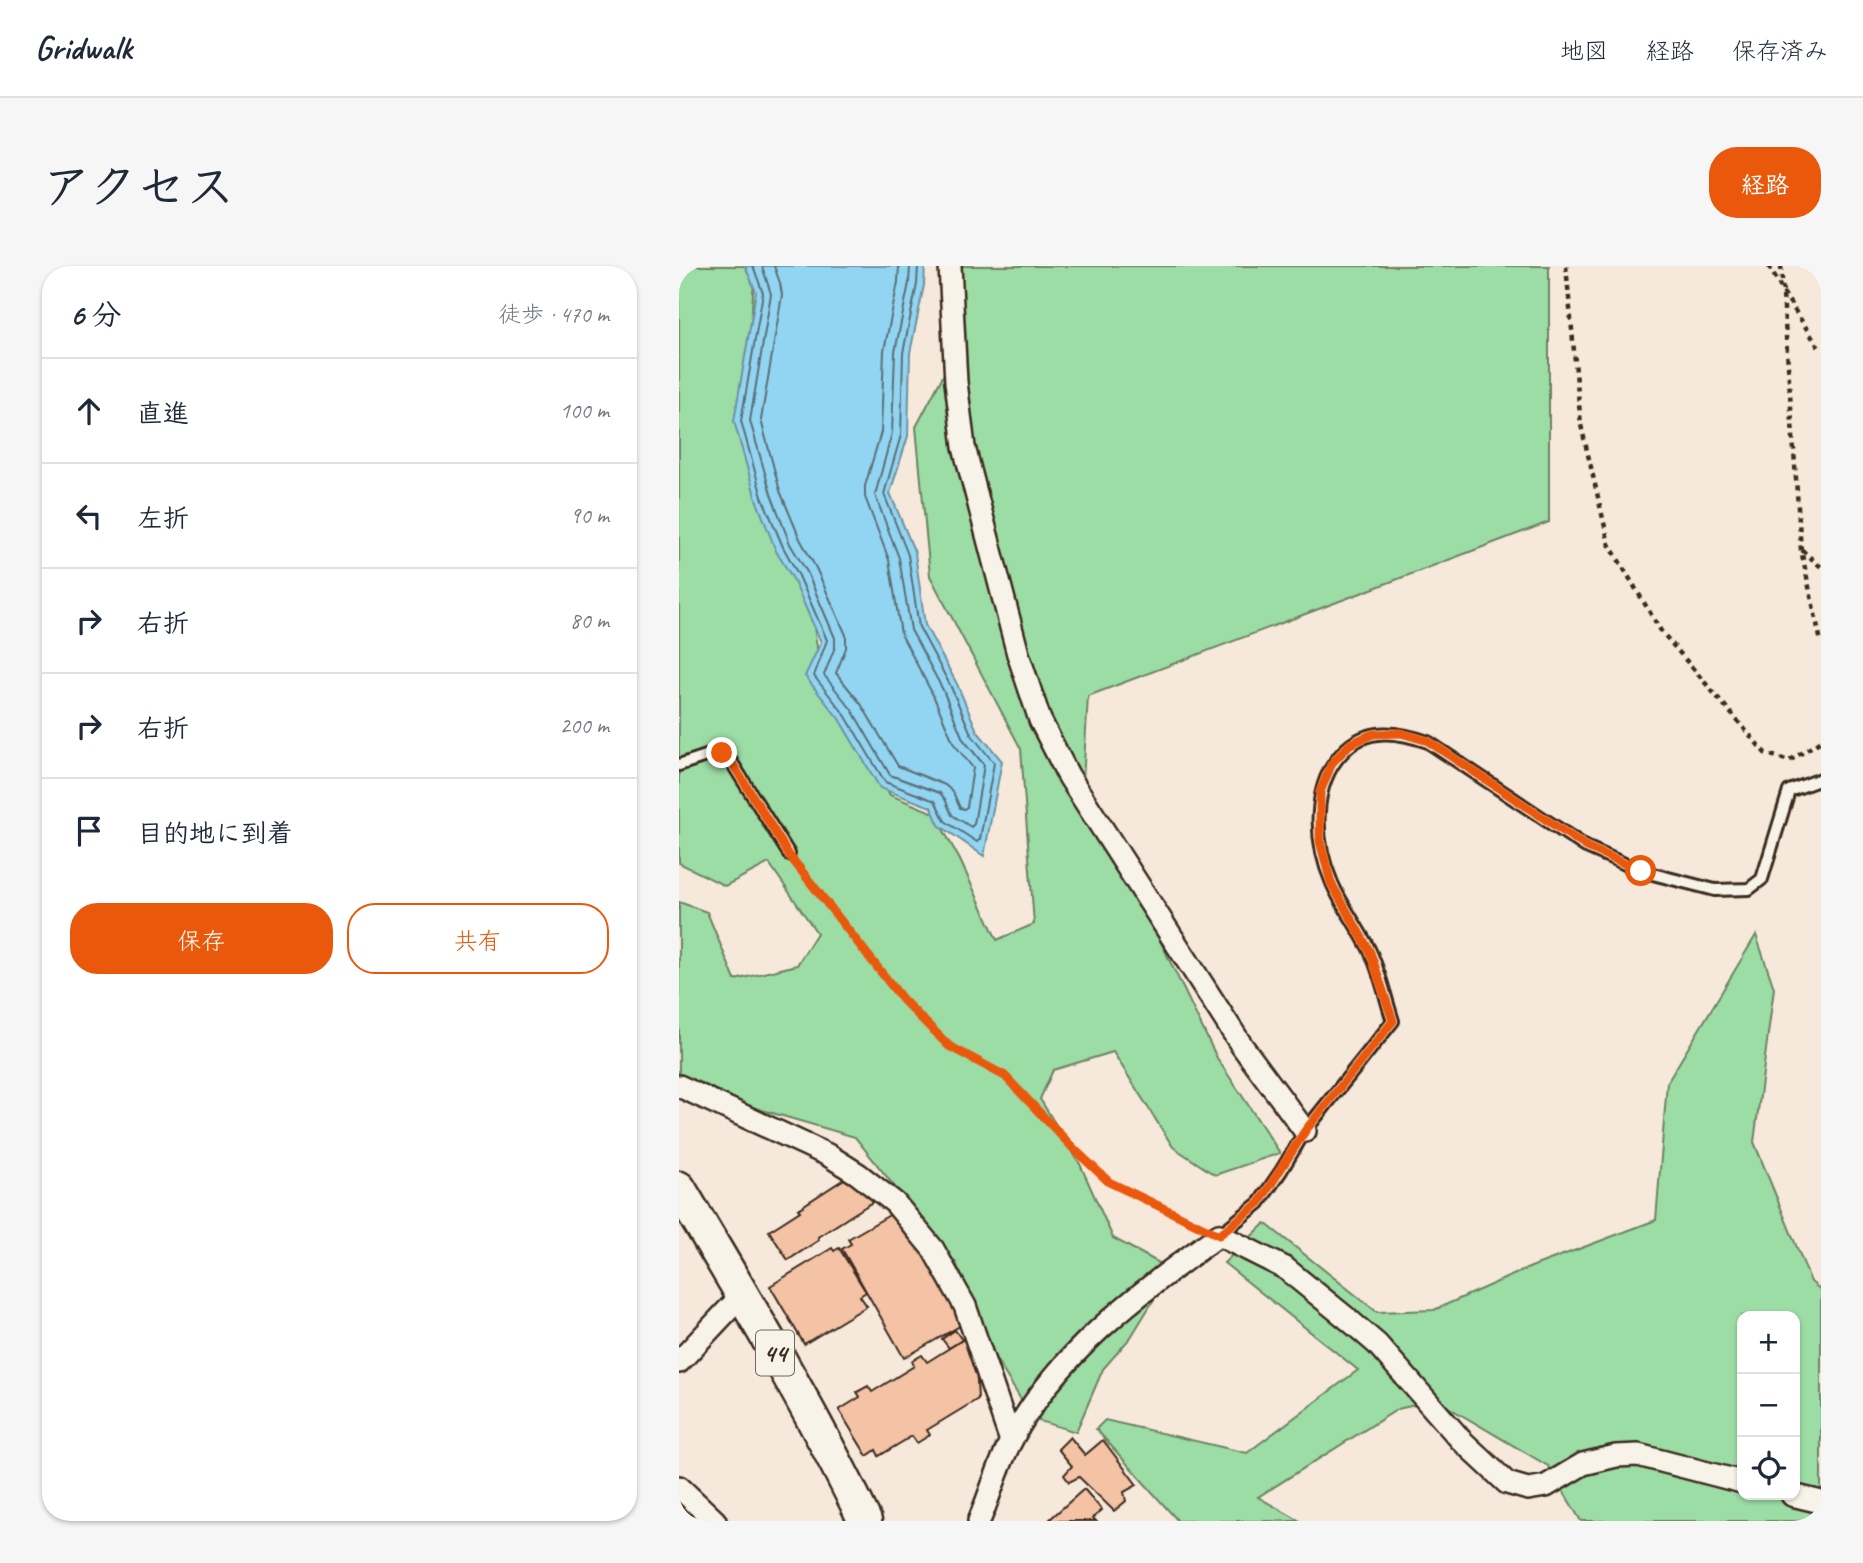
<!DOCTYPE html>
<html lang="ja">
<head>
<meta charset="utf-8">
<style>
  :root { --surface:#fff; --page:#f6f6f7; --text:#1f2937; --muted:#747a83; --line:#e0e1e3; --accent:#ea580c }
  body { margin:0; font-family:Caveat,"Klee One",sans-serif; background:var(--page); color:var(--text) }
  .controls { position:absolute; right:21px; bottom:21px; display:grid; overflow:hidden; border-radius:14px; box-shadow:0 2px 5px #0004 }
  .controls button { width:63px; height:63px; display:grid; place-items:center; padding:0; border:0; border-bottom:2px solid var(--line); background:var(--surface); color:var(--text); font:35px sans-serif }
  .stop { position:absolute; width:21px; height:21px; margin:-16px; border:5px solid #ea580c; border-radius:50%; background:#fff }
  .stop.end { background:#ea580c; border-color:#fff; box-shadow:0 2px 7px #0008 }
  .list { margin:0; padding:0; list-style:none }
  h2 { display:flex; justify-content:space-between; align-items:center; height:91px; margin:0; padding:0 28px; font-size:30px }
  h2 small { font-size:23px; font-weight:400; color:var(--muted) }
  .list li { display:grid; grid-template-columns:46px 1fr auto; gap:21px; align-items:center; box-sizing:border-box; height:105px; padding:0 28px; border-top:2px solid var(--line) }
  .list b { display:block; font-size:26px; white-space:nowrap }
  .list em { font-size:23px; font-style:normal; color:var(--muted) }
  .actions { display:flex; gap:14px; padding:21px 28px }
  .actions a { flex:1; padding:16px 0; border:2px solid var(--accent); border-radius:28px; text-align:center; font-size:24px; color:var(--accent) }
  .actions .main { background:var(--accent); color:#fff }
  .icon { flex:none; width:38px; height:38px; fill:none; stroke:currentColor; stroke-width:2; stroke-linecap:round; stroke-linejoin:round }
  .map { position:relative; flex:none; width:1142px; height:1255px; overflow:hidden; border-radius:28px }
  header { display:flex; align-items:center; gap:42px; box-sizing:border-box; height:98px; padding:0 35px; background:var(--surface); border-bottom:2px solid var(--line) }
  header strong { font-size:33px }
  nav { display:flex; gap:38px; margin-inline-start:auto; font-size:24px }
  .intro { display:flex; align-items:center; justify-content:space-between; box-sizing:border-box; height:168px; padding:0 42px }
  h1 { margin:0; font-size:49px }
  .button { padding:18px 32px; border-radius:28px; background:var(--accent); color:#fff; font-size:24px; font-weight:700 }
  main { display:flex; gap:42px; padding:0 42px }
  aside { flex:1; background:var(--surface); border-radius:28px; box-shadow:0 2px 5px #0004 }
  .map>svg:first-child { display:block }
  .green { fill:#9cdca5; stroke:#6c8362; stroke-width:2; fill-rule:evenodd }
  .water { fill:#91d5f3; stroke:#6f919e; stroke-width:2 }
  .lines { fill:none; stroke-linecap:round; stroke-linejoin:round }
  .shore { stroke:#5d6e73; stroke-width:2 }
  .building { fill:#f4c2a5; stroke:#3b2a1e; stroke-width:2 }
  .lane-casing { stroke:#3b2a1e; stroke-width:16 }
  .street-casing { stroke:#3b2a1e; stroke-width:26 }
  .primary-casing { stroke:#3b2a1e; stroke-width:37 }
  .path { stroke:#3b2a1e; stroke-width:4.5; stroke-dasharray:5 5; stroke-linecap:butt }
  .lane { stroke:#f7f3e8; stroke-width:10 }
  .street { stroke:#f7f3e8; stroke-width:21 }
  .primary { stroke:#f7f3e8; stroke-width:32 }
  .route { stroke:#ea580c; stroke-width:9 }
  .labels { text-anchor:middle; dominant-baseline:central; stroke-width:5; stroke-linejoin:round; paint-order:stroke }
  .shield { fill:#f7f3e8; stroke:#73665b; stroke-width:2 }
  .shield-label { font-size:26px; font-weight:bold; fill:#3b2a1e }
</style>
</head>
<body>
<header>
<strong>Gridwalk</strong>
<nav><a>地図</a><a>経路</a><a>保存済み</a></nav>
</header>
<div class="intro"><h1>アクセス</h1><a class="button">経路</a></div>
<main>
<aside>
<h2>6 分<small>徒歩 · 470 m</small></h2>
<ul class="list">
<li><svg class="icon" aria-label="ahead" viewBox="0 0 24 24"><path d="M12 20V5M6 11l6-6 6 6"/></svg><div><b>直進</b></div><em>100 m</em></li>
<li><svg class="icon" aria-label="left" viewBox="0 0 24 24"><path d="M17 20v-9H6M10 6l-5 5 5 5"/></svg><div><b>左折</b></div><em>90 m</em></li>
<li><svg class="icon" aria-label="right" viewBox="0 0 24 24"><path d="M7 20v-9h11M14 6l5 5-5 5"/></svg><div><b>右折</b></div><em>80 m</em></li>
<li><svg class="icon" aria-label="right" viewBox="0 0 24 24"><path d="M7 20v-9h11M14 6l5 5-5 5"/></svg><div><b>右折</b></div><em>200 m</em></li>
<li><svg class="icon" aria-label="arrive" viewBox="0 0 24 24"><path d="M6 21V4h12l-3 4 3 4H6"/></svg><div><b>目的地に到着</b></div></li>
</ul>
<div class="actions"><a class="main">保存</a><a>共有</a></div>
</aside>
<div class="map">
<svg width="1142" height="1255" viewBox="0 0 1142 1255">
  <rect width="100%" height="100%" fill="#f6e9db"/>
  <filter id="ink" filterUnits="userSpaceOnUse"><feTurbulence type="fractalNoise" baseFrequency=".0143" numOctaves="2"/><feDisplacementMap in="SourceGraphic" scale="14" xChannelSelector="R" yChannelSelector="G"/><feConvolveMatrix kernelMatrix="1 2 1 2 8 2 1 2 1" color-interpolation-filters="sRGB"/></filter>
  <g filter="url(#ink)">
    <g class="green">
      <path d="M0,0h70l5,12 -6,95 63,235 10,65 69,122 44,18 26,47 37,80 37,-16 -13,-175 -91,-173 -14,-149 30,-57 4,-104h599v256l-461,174 -5,86 134,276 63,95 -65,22 -42,-28 -60,-95 -60,18 -13,29 40,65 33,74 59,32 -41,67 -28,32 -27,63 -43,-13 -39,-63 -38,-93 -101,-126 -134,-39 -42,-22v-174l28,10 28,68 62,-15 20,-32 -48,-70 -44,23 -46,-23z"/>
      <path d="M1077,669l18,53 -20,154 57,140 10,8v231h-240l-33,-55 -112,-66 -38,9 -140,88 42,24h-122l-82,-92 9,-9 142,33 111,-83 -134,-107 41,-40 112,89 57,-2 97,-43 125,-47 11,-137zM1063,1050h53v179h-53z"/>
    </g>
    <path class="water" d="M66,0h180l-1,19 -14,68 -2,83 -18,57 25,60 10,72 32,59 20,47 25,30 -18,95 -45,-31 -8,-18 -51,-19 -41,-69 -34,-43 16,-34 -28,-63 -17,-28 -20,-52 -22,-78 22,-129z"/>
    <g class="lines">
      <g class="shore">
        <path d="M74,0l10,27 -22,128 21,76 21,50 16,29 28,64 -13,36 31,39 40,67 50,19 10,20 32,21 3,-3 14,-76 -23,-29 -20,-47 -32,-60 -11,-72 -24,-61 17,-59 2,-82 14,-69 1,-18"/>
        <path d="M83,0l9,28 -21,127 21,73 19,50 17,28 28,66v9l-11,28 28,35 38,65 50,18 5,6 7,16 19,12 3,-3 10,-59 -21,-26 -20,-49 -32,-60 -12,-72 -24,-63 17,-62 3,-81 14,-69 1,-17"/>
        <path d="M95,0l6,17 2,12 -21,125 19,71 20,48 16,29 30,67v13l-10,25 25,31 37,62 47,19 8,7 7,16 4,1 3,-2 6,-39 -19,-24 -21,-49 -32,-61 -12,-74 -24,-63v-11l16,-54 3,-81 14,-69 1,-16"/>
      </g>
    </g>
    <g class="building">
      <path d="M176,906l19,29 -56,36 1,3 -31,20 -19,-29 31,-20 -2,-2z"/>
      <path d="M214,947l75,100 -3,10 -61,35 -62,-109 9,-5 -3,-5z"/>
      <path d="M153,982l2,3 5,-3 27,44 -6,4 7,10 -63,38 -34,-58z"/>
      <path d="M276,1064l7,10 -13,8 -7,-9z"/>
      <path d="M290,1070l6,10 -7,4 8,13 2,36 -51,31 3,5 -13,8 -5,-7 -33,20 -3,-6 -9,6 -28,-46 21,-13 -3,-5 11,-6 4,6 42,-26 -2,-5 10,-6 5,7z"/>
      <path d="M391,1171l15,18 18,-15 34,45 -13,7 2,9 -12,10 -35,-34 -10,5 -5,-7 8,-9 -14,-17z"/>
      <path d="M405,1223l18,21 -9,8 3,3h-44l-2,-2z"/>
    </g>
    <g class="lines">
      <g class="lane-casing">
        <g id="lane">
          <path d="M0,499l30,-10 13,-2 7,5 60,96"/>
          <path d="M540,969l40,-32 22,-32 24,-40 88,-110c-8,-24 -13,-50 -24,-72 -11,-22 -27,-43 -37,-66 -18,-41 -21,-98 11,-131 24,-26 56,-20 85,-10l158,105 55,24 74,19 34,-1 13,-10 27,-88 32,-12"/>
        </g>
      </g>
      <g class="street-casing">
        <g id="street">
          <path d="M271,0l6,116 8,65 54,207 22,66 28,55 174,271 63,85"/>
          <path d="M0,820l149,69 30,19 37,29 38,46 32,57 46,135"/>
          <path d="M0,1096l63,-67"/>
          <path d="M0,1221l36,34"/>
          <path d="M1113,1229l29,7"/>
          <path d="M300,1255c11,-26 19,-55 32,-80 46,-89 130,-149 208,-206l66,33 64,52 28,24 84,96 46,43 21,6 18,-3 37,-22 33,-8 22,-1 104,27"/>
        </g>
      </g>
      <g class="primary-casing">
        <path id="primary" d="M0,922c65,109 131,219 186,333"/>
      </g>
      <g class="path">
        <path d="M887,0l15,159 28,119 52,87 104,122 24,8 32,-20"/>
        <path d="M1090,0l14,26 38,59"/>
        <path d="M1102,0l20,284 20,92"/>
        <path d="M1123,284l19,17"/>
        <path d="M120,600l104,134 46,46 56,30 69,73 35,33 88,42"/>
      </g>
      <use href="#lane" class="lane"/>
      <use href="#street" class="street"/>
      <use href="#primary" class="primary"/>
    </g>
  </g>
  <g class="lines" filter="url(#ink)">
    <path class="route" d="M43,487l7,5 60,97 114,145 46,46 56,30 69,73 35,33 110,53 40,-32 46,-72 88,-110 -23,-69 -39,-69 -11,-42v-49l12,-29 18,-19 23,-10 28,-1 27,8 159,106 54,24"/>
  </g>
  <g class="labels">
    <rect class="shield" x="77" y="1064.5" width="38" height="45" rx="5"/>
    <g class="shield-label">
      <text x="96" y="1087">44</text>
    </g>
  </g>
</svg>
<div class="controls">
<button>+</button>
<button>−</button>
<button><svg class="icon" aria-label="locate" viewBox="0 0 24 24"><circle cx="12" cy="12" r="6"/><path d="M12 2v4M12 18v4M2 12h4M18 12h4"/></svg></button>
</div>
<div class="stop" style="left:962px;top:605px"></div>
<div class="stop end" style="left:43px;top:487px"></div>
</div>
</main>
</body>
</html>
